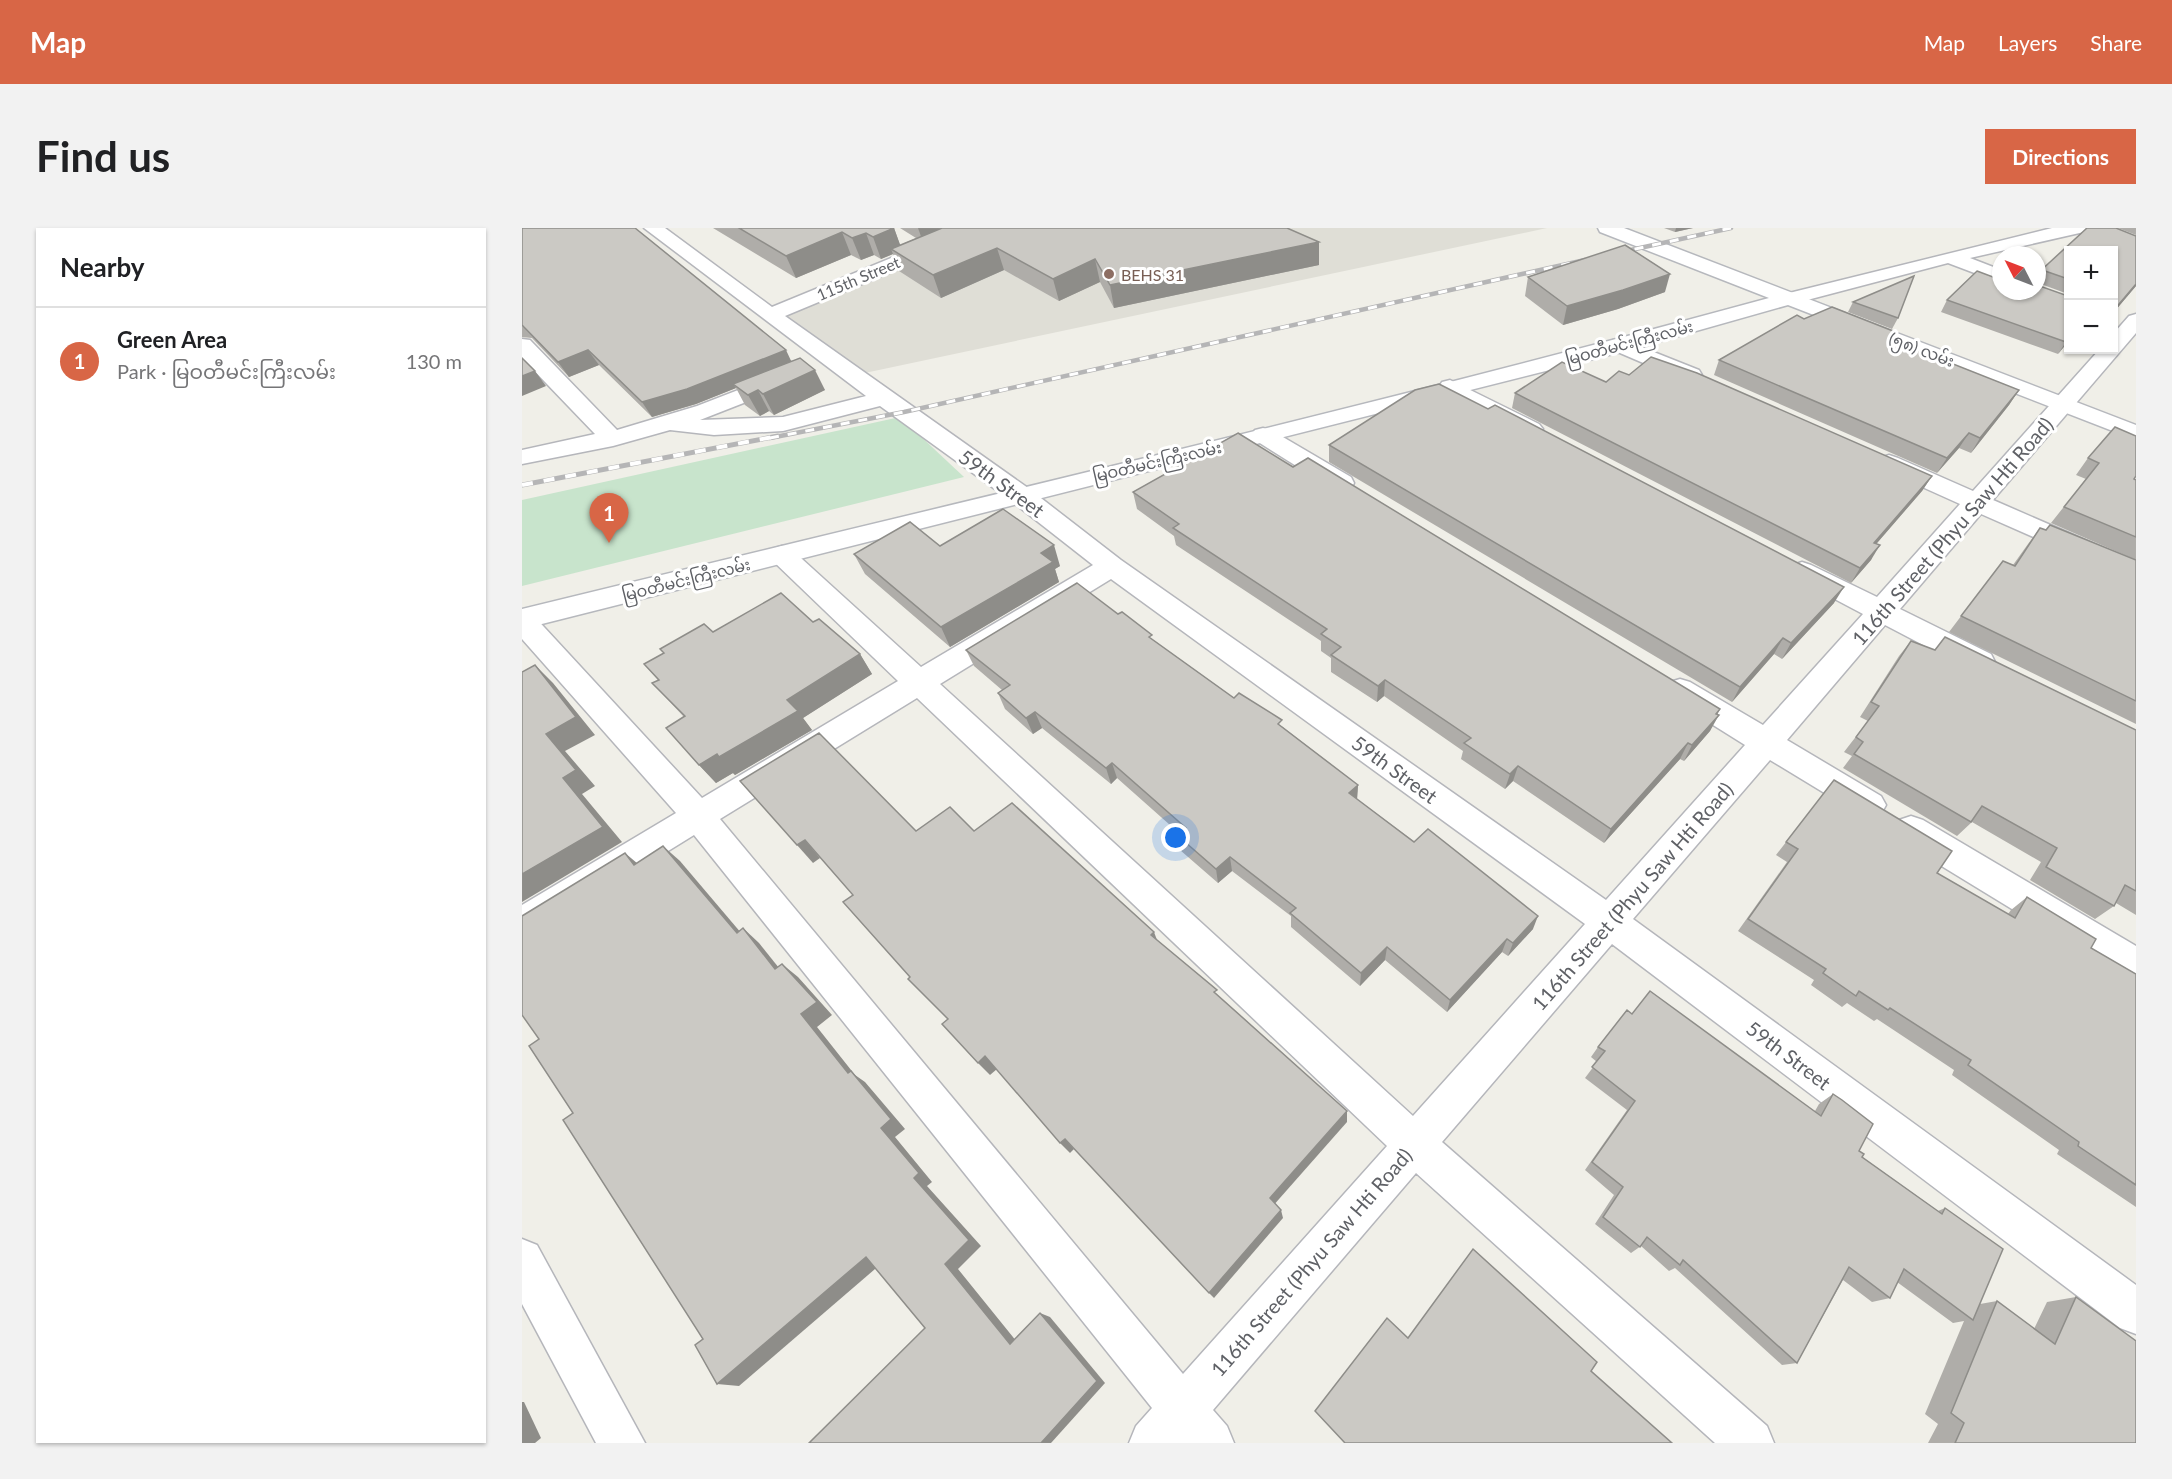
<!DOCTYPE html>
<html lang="en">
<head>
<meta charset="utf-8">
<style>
  :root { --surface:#fff; --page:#f2f2f2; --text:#202124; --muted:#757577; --line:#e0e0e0; --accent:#d86646 }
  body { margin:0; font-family:Lato,"Noto Sans Myanmar",sans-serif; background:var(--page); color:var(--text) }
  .controls { position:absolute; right:18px; top:18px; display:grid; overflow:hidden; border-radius:0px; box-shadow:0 2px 4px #0004 }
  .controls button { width:54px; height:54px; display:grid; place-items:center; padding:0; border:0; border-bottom:2px solid var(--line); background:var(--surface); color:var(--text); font:30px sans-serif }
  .compass { position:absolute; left:1470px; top:18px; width:54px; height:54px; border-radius:50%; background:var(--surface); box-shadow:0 2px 4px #0004; rotate:312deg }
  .you { position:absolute; left:654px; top:610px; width:21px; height:21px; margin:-15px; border:4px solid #fff; border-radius:50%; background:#1a73e8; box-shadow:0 0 0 9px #1a73e833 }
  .badge { display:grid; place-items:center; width:39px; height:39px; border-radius:50%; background:var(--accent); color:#fff; font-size:20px; font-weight:700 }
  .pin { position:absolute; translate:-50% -50px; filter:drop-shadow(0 2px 3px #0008) }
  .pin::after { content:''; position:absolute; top:32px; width:21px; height:18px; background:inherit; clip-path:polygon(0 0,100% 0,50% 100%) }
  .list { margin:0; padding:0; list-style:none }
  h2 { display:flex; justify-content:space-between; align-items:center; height:78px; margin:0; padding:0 24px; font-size:26px }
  h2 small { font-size:20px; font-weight:400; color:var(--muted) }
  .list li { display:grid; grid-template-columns:39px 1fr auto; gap:18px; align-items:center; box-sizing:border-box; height:108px; padding:0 24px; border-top:2px solid var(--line) }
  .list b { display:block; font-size:22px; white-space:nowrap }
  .list p { margin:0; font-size:20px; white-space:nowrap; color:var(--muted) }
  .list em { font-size:20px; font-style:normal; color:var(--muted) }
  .map { position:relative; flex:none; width:1614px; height:1215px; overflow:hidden; border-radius:0px }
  header { display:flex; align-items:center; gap:36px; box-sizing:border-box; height:84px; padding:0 30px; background:var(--accent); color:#fff }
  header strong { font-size:28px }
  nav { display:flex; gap:33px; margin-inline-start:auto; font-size:21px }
  .intro { display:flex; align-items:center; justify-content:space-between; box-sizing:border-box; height:144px; padding:0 36px }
  h1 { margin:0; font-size:42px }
  .button { padding:15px 27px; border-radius:0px; background:var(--accent); color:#fff; font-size:21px; font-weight:700 }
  main { display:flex; gap:36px; padding:0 36px }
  aside { flex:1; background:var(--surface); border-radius:0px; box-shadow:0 2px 4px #0004 }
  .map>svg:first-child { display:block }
  .education { fill:#dfded6 }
  .green { fill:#c8e4cc }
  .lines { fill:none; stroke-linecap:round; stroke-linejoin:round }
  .minor-casing { stroke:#b5b6bb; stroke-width:3 }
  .secondary-casing { stroke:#b6b8bd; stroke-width:3 }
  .minor { fill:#fff; fill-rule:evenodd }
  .secondary { fill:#fff; fill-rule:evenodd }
  .rail-far1-casing { stroke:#b5b5b6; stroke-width:4.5 }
  .rail-casing { stroke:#b5b5b6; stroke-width:5 }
  .rail-far1 { stroke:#fff; stroke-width:3; stroke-dasharray:9; stroke-linecap:butt }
  .rail { stroke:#fff; stroke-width:4; stroke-dasharray:11; stroke-linecap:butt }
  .wall { fill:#afada9 }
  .shaded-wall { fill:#8e8d89 }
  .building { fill:#cbc9c4; stroke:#8e8d89; stroke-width:1.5 }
  .education-dot { fill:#8d6e63; stroke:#fff; stroke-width:2 }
  .labels { text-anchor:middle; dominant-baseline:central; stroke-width:6; stroke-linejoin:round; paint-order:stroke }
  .far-education-label { font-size:16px; fill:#785e54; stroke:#fff; text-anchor:start }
  .far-street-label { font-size:16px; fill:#5f6166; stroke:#fff }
  .street-label { font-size:20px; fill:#5f6166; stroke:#fff }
</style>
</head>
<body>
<header>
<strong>Map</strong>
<nav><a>Map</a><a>Layers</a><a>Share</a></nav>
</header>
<div class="intro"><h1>Find us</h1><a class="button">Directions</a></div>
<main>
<aside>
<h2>Nearby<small></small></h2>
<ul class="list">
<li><span class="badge">1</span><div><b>Green Area</b><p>Park · မြဝတီမင်းကြီးလမ်း</p></div><em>130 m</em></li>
</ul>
</aside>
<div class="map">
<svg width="1614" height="1215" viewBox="0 0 1614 1215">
  <rect width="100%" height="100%" fill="#f0efe8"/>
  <path class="education" d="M477,0h548l-687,146 -84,-55z"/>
  <path class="green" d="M378,189l64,60 -442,109v-86z"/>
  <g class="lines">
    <g class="minor-casing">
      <g id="minor">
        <path d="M122,0h21l107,79 192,-79h25l-2,4 -202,84 243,172 93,72 485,340 139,-155 -75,-47 -5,-8 5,-8 10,-3 10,3 73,43 100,-111 -70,-37 -4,-6 4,-6 9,-3 9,3 66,32 83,-93 -80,-36 -3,-5 3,-5 9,-3 9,3 75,33 126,-141h15v-17l15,-17 7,-2v19l-143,167 143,62v20l-155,-68 -81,95 91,45 4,8 -4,8 -10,3 -10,-3 -86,-45 -98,115 94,56 5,9 -5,9 -11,4 -11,-4 -89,-54 -137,159 503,366v49l-16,-6 -508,-384 -170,198 325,284 7,17h-59l-299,-270 -203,237 14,16 7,17h-105l7,-17 16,-18 -458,-573 -160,99 -12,5v-34l154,-92 -154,-174v-28l10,3 170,184 196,-117 -125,-120 -4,-6 4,-6 9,-3 9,3 130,118 172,-102 -83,-65 -130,-94 -97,25 -69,4 -44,-5 -57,16 -91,18v-14l73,-16 -73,-76v-19l8,1 87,90 80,-24 85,-33 8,2 3,5 -3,5 -90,35 83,-3 83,-21zM589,351l474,345 -172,192 -473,-432zM395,470l470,448 -204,228 -463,-555z"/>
        <path d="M1530,0h34l-2,4 -114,26 31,12v13l-53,-20 -156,41 -7,-2 -3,-4 3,-4z"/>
        <path d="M1099,111l78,31 3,5 -3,5h-16l-70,-30 -3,-5 3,-5z"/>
        <path d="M928,152l89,44 4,5 -4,5h-16l-81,-42 -3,-5 3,-5z"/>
        <path d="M741,200l8,2 80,47 3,6 -3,6 -9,2 -9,-2 -78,-49 -4,-5 4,-5z"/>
        <path d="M1389,588l12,4 213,126v35l-13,-4 -224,-137 -4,-10 4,-10z"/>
        <path d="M0,1011l15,6 108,198h-49l-74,-139z"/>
      </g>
    </g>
    <g class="secondary-casing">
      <path id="secondary" d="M1076,0h26l512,197v15l-348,-135 -159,45 -1107,279v-20c416,-102 834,-198 1247,-311l-169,-66z"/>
    </g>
    <use href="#minor" class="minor"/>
    <use href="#secondary" class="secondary"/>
    <g class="rail-far1-casing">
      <g id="rail-far1">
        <path d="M1095,25l114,-25"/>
        <path d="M248,210l134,-26 681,-152"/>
      </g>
    </g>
    <g class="rail-casing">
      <path id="rail" d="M0,257l256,-49"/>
    </g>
    <use href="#rail-far1" class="rail-far1"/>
    <use href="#rail" class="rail"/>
  </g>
  <g class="wall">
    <path d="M0,0l270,133 33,29 -51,25 -5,-4 -9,5 -15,-11 -9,-17 -40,16 -44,13 -53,-52 -30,12 -37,-39 -10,-1z"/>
    <path d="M191,0h181l6,17 16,-7 -16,-10h387l32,37 -205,43 -14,-26 -41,19 -55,-31 -63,28 -42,-27 -6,-17 -12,5 -7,-4 -13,5 -10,-5 -55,23z"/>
    <path d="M1142,0h29l-18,4z"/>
    <path d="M1565,0h29l20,8v50l-22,26v-62h-46v44l-30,-11 -1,2 31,11v48l-1,-1 -9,11 -117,-42 6,-12 30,-29 24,9v11h36v-17z"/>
    <path d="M1596,0h18v7z"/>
    <path d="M1006,49l137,15 -47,17 -55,16 -38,-29z"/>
    <path d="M1331,74l45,16 -6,11 -44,-17z"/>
    <path d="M1282,91l86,20 129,51 -10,15 -38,48 -12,-5 -22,25 -223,-98 5,-15z"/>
    <path d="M1107,147l303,101 -10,15 -46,53 -5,16 -20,23 -339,-175 3,-15 91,-11z"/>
    <path d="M807,217l505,158 -52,56 -8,-5 -42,48 -403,-240z"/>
    <path d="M1566,230l48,22v80l-85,-37 35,-44 -10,-4z"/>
    <path d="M771,239l424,247 -7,17 -26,30 -4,-2 -76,84 -91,-62 -8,8 -44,-30 2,-8 -79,-55 -7,6 -46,-30v-14l-10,-7v-10l-145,-96 -2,-9 -37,-27 -4,-17z"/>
    <path d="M1518,300l96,32v164l-187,-92 54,-71 10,4 15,-21z"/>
    <path d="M418,318l120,20 -5,3 4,13 -109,65 -85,-73 -11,-20z"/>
    <path d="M291,394l47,32 12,20 -69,44 9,12 -77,45 -2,-2 -17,10 -17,-18 -15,-48 -32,-34 6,-3 -14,-16 69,-32z"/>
    <path d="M631,412l81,58 49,29 75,58 -1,14 176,130 -25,27 -6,-4 -55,60 -62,-52 -25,26 -69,-59v-11l-59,-45 -14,12 -38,-33 -3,-15 2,-2 -62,-55 -6,6 -69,-56 -9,6 -28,-25 -7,-16 4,-3 -28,-24 -8,-16z"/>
    <path d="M1389,413l225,89v185l-20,-12 -2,3 -19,13 -65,-39 11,-18 -69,-40 -15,14 -114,-68 9,-12 -8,-4 24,-31 -8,-4 39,-61z"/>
    <path d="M1312,552l103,93 71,41 3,-4 16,-13 64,51 45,26v233l-79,-53 2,-4 -107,-75 2,-5 -77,-51 -3,2 -27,-18 -5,4 -31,-22 3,-5 -76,-49 49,-69 -11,-7z"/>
    <path d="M1110,786l183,97 4,-7 14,-10 29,63 76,54 7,-3 35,96 17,-3 37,28 13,-27 29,-5 60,146h-208l10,-19 -13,-10 39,-93 -11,2 -56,-41 -7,16 -18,4 -29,-22 -46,83 -15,2 -107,-97 -6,3 -28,-25 -10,7 -36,-29 19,-29 -29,-25 42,-60 -42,-32 12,-16 -6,-5 7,-10z"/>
  </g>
  <g class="shaded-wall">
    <path d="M372,0l8,22 -11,-1 2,5 -12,5 -8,-22z"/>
    <path d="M396,0h40l-35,14z"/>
    <path d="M1154,0h17l-18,4z"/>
    <path d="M320,4l9,23 -55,23 -10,-22z"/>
    <path d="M344,5l8,22 -13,5 -9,-22z"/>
    <path d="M797,14v23l-205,43 -4,-23z"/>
    <path d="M475,20l7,22 -63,28 -8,-23z"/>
    <path d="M573,31l5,23 -41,19 -6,-22z"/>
    <path d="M1148,46l-5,18 -47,17 -55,16 4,-19z"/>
    <path d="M1614,56v2l-22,26v-2z"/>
    <path d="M1546,111v3l-10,12z"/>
    <path d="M66,122l11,15 -30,12 -11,-15z"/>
    <path d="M264,122l7,15 -60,19 3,4 -40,16 -44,13 -10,-15z"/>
    <path d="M293,142l10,20 -51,25 -11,-21z"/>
    <path d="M13,143l11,15 -24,10v-20z"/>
    <path d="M236,162l11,21 -9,5 -12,-21z"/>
    <path d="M1497,162l-10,15 -38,48 9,-15z"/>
    <path d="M1447,205l-10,15 -22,25 10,-15z"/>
    <path d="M1410,248l-10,15 -57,66 9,-14z"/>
    <path d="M532,317l6,21 -5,3 4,13 -109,65 -9,-20 100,-74z"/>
    <path d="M1358,317l-9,15 -20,23 9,-15z"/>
    <path d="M1322,359l-10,16 -52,56 9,-16z"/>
    <path d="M1261,410l-9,16 -42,48 8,-15z"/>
    <path d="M338,426l12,20 -69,44 9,12 -77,45 -2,-2 -17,10 -17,-18 88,-65z"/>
    <path d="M13,437l18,18 42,52 -30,16 30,35 -13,8 40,48 -100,60v-28l41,-96 -17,-44z"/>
    <path d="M863,452l-1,16 -7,6 1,-16z"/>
    <path d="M1198,481l-6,12 5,-6 -9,16 -26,30 8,-16z"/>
    <path d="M513,484l7,16 -9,6 -7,-16z"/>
    <path d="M1166,515l-8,16 -76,84 7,-14z"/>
    <path d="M590,535l5,15 -6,6 -5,-16z"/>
    <path d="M996,538l-5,15 -8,8 5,-15z"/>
    <path d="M836,557l-1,15 -8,-7z"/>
    <path d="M283,612l15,18 -7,5 -16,-18z"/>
    <path d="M141,618l17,15 73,86 -16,-14z"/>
    <path d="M103,625l19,16 -10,-4z"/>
    <path d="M708,629l2,14 -14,12 -2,-14z"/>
    <path d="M1016,688l-5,13 -25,27 5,-13z"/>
    <path d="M221,700l16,15 32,40 -16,-14z"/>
    <path d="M632,704l6,16 -9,-13z"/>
    <path d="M985,711l-5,13 -55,60 3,-12z"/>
    <path d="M865,719l-2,13 -25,26 1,-13z"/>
    <path d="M260,736l16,13 34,38 -15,12 38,48 10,7 40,47 -10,8 37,45 -5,4 54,60 -23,23 63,78 -11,-3 -65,-80 -31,-86 -33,-50 -33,-55 -47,-59z"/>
    <path d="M463,828l12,13 -7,6 -12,-12z"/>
    <path d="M825,883v11l-75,85 -2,-9z"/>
    <path d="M543,911l9,10 -4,4 -10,-10z"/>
    <path d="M759,982l2,8 -69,80 -5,-5z"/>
    <path d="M344,1029l16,6 -143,123 -22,-2z"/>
    <path d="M518,1085l10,4 55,66 -54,60h-10z"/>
    <path d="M0,1174h2l17,36 -6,5h-13z"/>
  </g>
  <g class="building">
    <path d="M0,0h113l151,122 -99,39 -45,13 -54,-52 -30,12 -36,-37z"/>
    <path d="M217,0h155l-21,9 -7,-4 -14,5 -10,-6 -56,24z"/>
    <path d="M420,0h345l32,14 -209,43 -15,-26 -42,20 -56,-31 -64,27 -42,-26z"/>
    <path d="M1565,0h29l20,8v48l-22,26v-60h-46v29l-23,-8 -3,6h-5v-3z"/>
    <path d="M1103,17l45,29 -47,16 -56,16 -39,-29z"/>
    <path d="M1455,43l24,9v11h36v-6l31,11v43l-2,3 -119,-42z"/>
    <path d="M1392,48l-16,42 -45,-16z"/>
    <path d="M1310,79l61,24 -3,8 129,51 -39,48 -11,-5 -22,25 -228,-98 78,-45 7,4z"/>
    <path d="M1129,129l46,16 235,103 -58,67 6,2 -20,23 -345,-175 47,-31 44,20 13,-11 10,4z"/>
    <path d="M0,130l13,13 -13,5z"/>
    <path d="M278,130l15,12 -52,24 -5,-4 -10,5 -15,-11z"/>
    <path d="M917,156l49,25 7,-4 349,182 -53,56 -8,-5 -43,49 -411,-242 86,-55z"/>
    <path d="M1593,199l21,9v40l-2,3 2,1v57l-72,-30 35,-44 -11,-5z"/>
    <path d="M716,205l55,34 15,-9 412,251 -4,5 3,1 -27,30 -4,-2 -77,86 -93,-63 -8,8 -46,-31 7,-5 -86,-58 -7,6 -47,-31 10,-8 -20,-13 6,-5 -154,-101 6,-4 -46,-32z"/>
    <path d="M481,281l51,36 -13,8 12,9 -112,65 -87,-73 56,-32 30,24z"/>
    <path d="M1528,297l86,35v141l-175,-85 42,-55 12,5 25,-38 6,2z"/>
    <path d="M555,355l41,31 4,-2 30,23 -3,2 85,61 5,-5 43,27 -4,4 80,61 -9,8 65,49 14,-13 110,87 -25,27 -6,-4 -57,61 -63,-53 -26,26 -71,-60 6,-5 -66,-51 -14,12 -39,-34 9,-7 -74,-65 -6,5 -71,-56 -9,6 -28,-25 12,-8 -44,-35z"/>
    <path d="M259,365l32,29 6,-3 41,35 -73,46 11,11 -79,46 -2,-3 -18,11 -33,-37 19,-12 -33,-33 7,-3 -15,-16 20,-11 -4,-4 44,-25 9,8z"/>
    <path d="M1423,409l191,93v161l-11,-6 -11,21 -68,-39 11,-19 -75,-42 -11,16 -117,-68 9,-12 -7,-5 23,-31 -8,-4 40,-61 24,9z"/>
    <path d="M13,437l41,52 -30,17 30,36 -13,8 40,49 -81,47v-202z"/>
    <path d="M297,505l97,98 34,-24 24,24 38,-28 142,129 -3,3 66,55 -3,2 133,119 -77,87 11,12 -72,83 -144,-154 -5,4 -75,-87 -7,7 -36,-39 6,-5 -40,-40 2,-2 -67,-75 10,-7 -48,-55 -8,5 -57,-64z"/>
    <path d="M1312,552l118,71 -15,22 78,45 12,-21 69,42 -5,9 45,26v211l-58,-39 1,-4 -111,-77 3,-5 -81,-52 -2,2 -29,-19 -3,5 -33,-23 3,-4 -78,-50 50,-70 -12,-7z"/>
    <path d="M141,618l74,87 6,-5 32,41 7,-5 35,38 -16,12 47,59 3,-2 40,48 -10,9 38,45 -5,5 55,62 -24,24 65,80 30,-31 57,68 -56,62h-232l116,-115 -59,-71 -149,127 -22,-39 8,-6 -140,-219 10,-7 -44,-67 10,-7 -17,-24v-99l103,-63 9,12z"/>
    <path d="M1128,763l171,125 12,-22 9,6 31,24 -14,27 5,3 -2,3 80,57 3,-6 58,41 -30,71 -69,-51 -14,29 -41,-31 -52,96 -114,-103 -3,5 -33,-28 -7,10 -37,-30 20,-30 -31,-25 43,-61 -43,-34 13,-16 -7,-4 29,-37 5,4z"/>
    <path d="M951,1021l124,113 -6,9 81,72h-327l-30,-32 72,-93 21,20z"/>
    <path d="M1554,1069l60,44v102h-181l9,-20 -13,-10 46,-112 58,43z"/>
  </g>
  <circle class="education-dot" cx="587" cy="46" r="6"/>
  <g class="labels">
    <g class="far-education-label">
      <text x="599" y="46">BEHS 31</text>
    </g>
    <g class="far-street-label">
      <text transform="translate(336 50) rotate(-23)">115th Street</text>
      <text transform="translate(1107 114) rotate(-15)">မြဝတီမင်းကြီးလမ်း</text>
      <text transform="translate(1400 121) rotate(21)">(၅၈) လမ်း</text>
      <text transform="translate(635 233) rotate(-13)">မြဝတီမင်းကြီးလမ်း</text>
      <text transform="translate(164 351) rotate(-14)">မြဝတီမင်းကြီးလမ်း</text>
    </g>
    <g class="street-label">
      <text transform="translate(480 255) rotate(36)">59th Street</text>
      <text transform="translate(1430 303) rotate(-49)">116th Street (Phyu Saw Hti Road)</text>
      <text transform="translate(873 541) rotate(36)">59th Street</text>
      <text transform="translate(1110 668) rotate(-49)">116th Street (Phyu Saw Hti Road)</text>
      <text transform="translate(1267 827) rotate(37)">59th Street</text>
      <text transform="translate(789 1034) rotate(-49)">116th Street (Phyu Saw Hti Road)</text>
    </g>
  </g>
</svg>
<div class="controls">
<button>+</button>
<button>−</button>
</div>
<svg class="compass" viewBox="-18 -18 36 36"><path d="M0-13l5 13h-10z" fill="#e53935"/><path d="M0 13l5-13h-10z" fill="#757577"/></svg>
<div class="you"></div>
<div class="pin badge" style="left:87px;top:315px">1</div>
</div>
</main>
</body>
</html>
